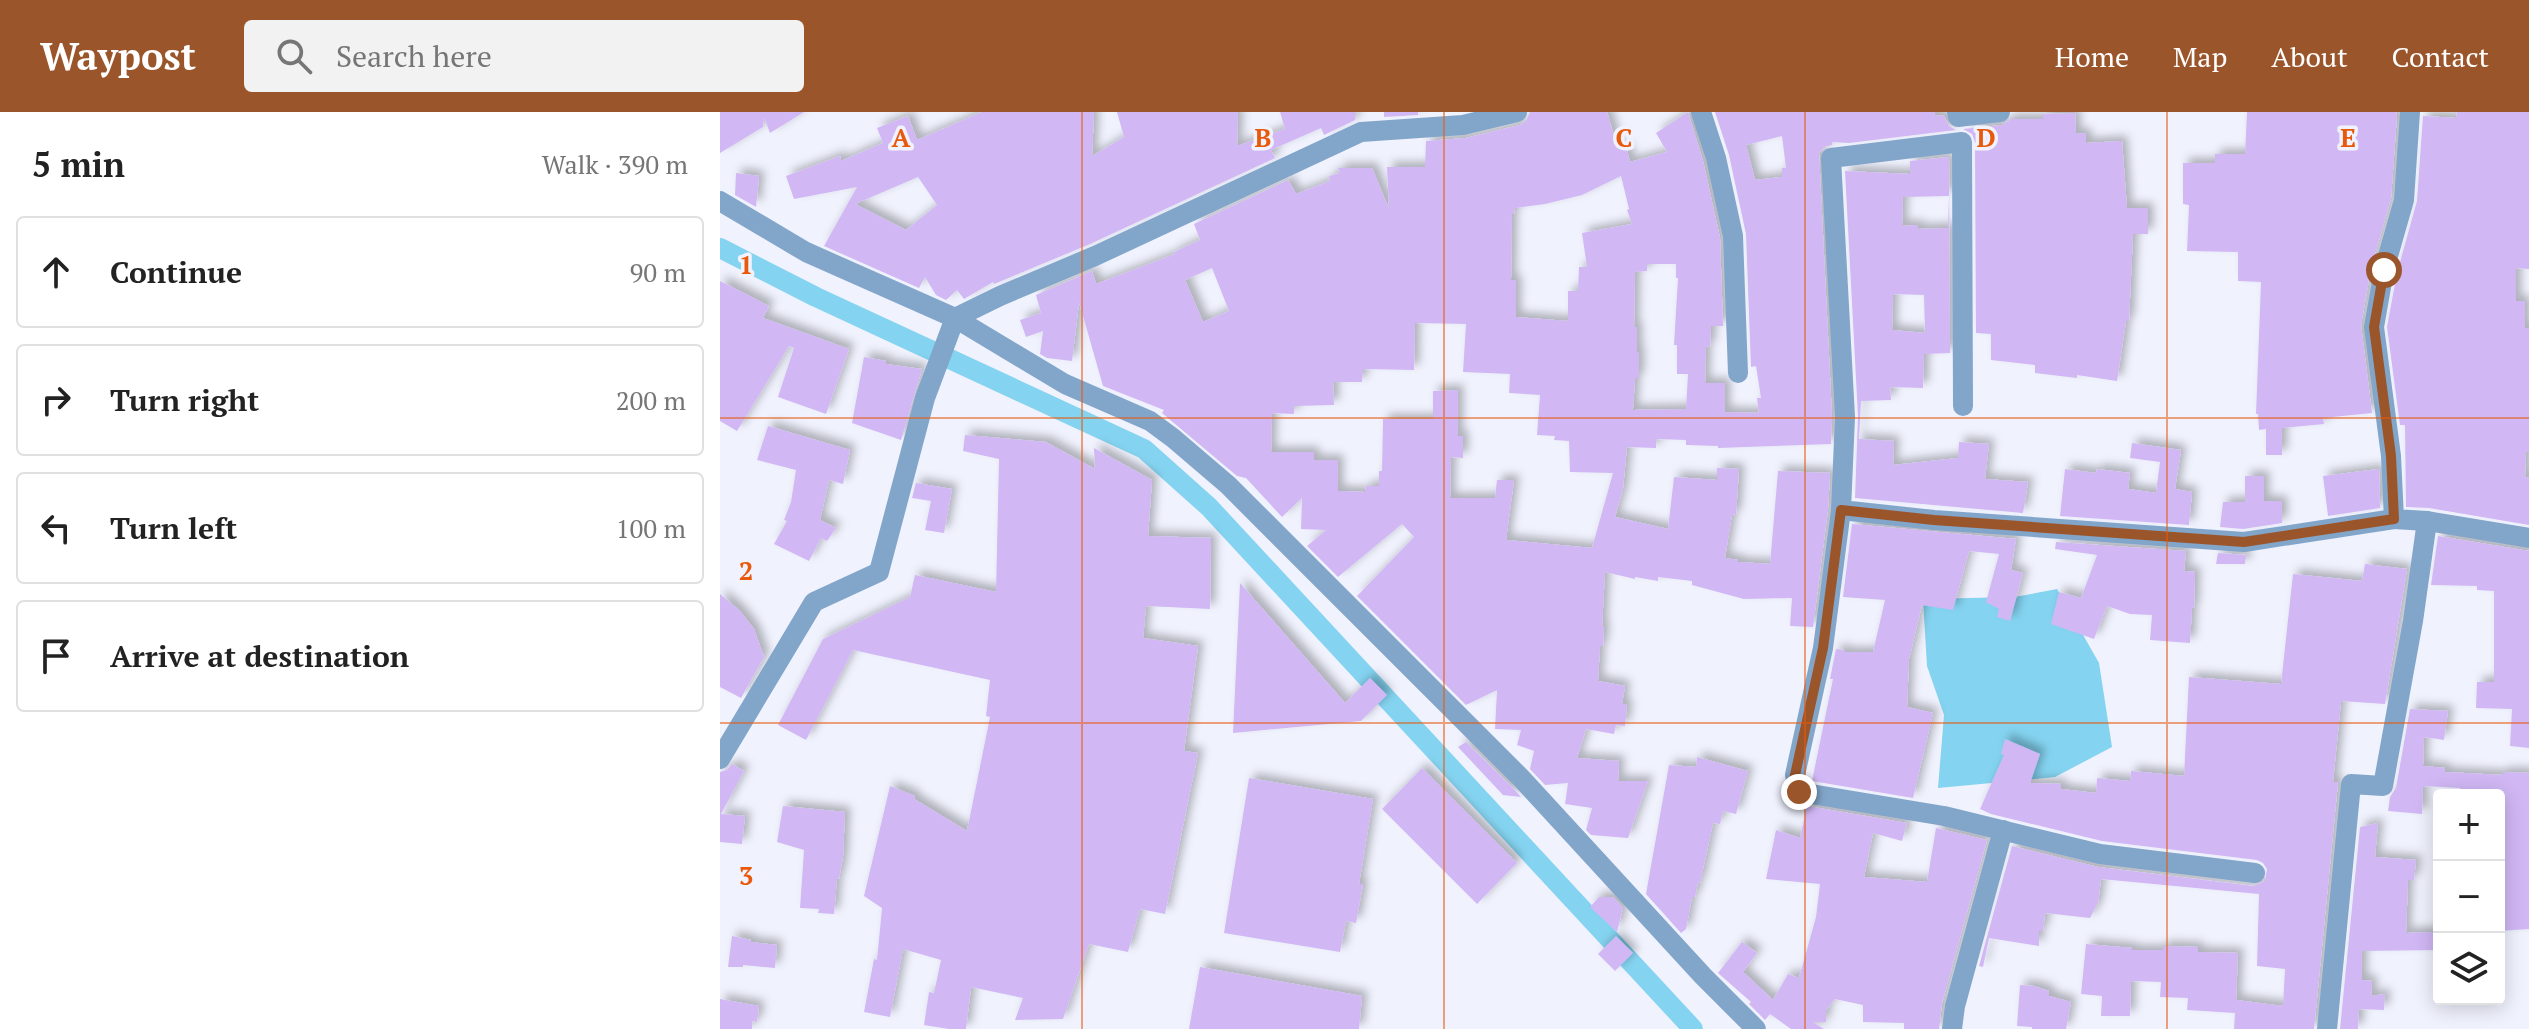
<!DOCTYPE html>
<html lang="en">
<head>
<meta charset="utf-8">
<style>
  :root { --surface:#fff; --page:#f2f2f2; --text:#222; --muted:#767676; --line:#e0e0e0; --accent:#9b552b }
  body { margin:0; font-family:"PT Serif",serif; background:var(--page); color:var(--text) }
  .controls { position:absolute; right:24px; bottom:24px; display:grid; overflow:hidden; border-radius:8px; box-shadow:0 4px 20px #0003 }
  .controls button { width:72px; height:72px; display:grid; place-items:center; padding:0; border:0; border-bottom:2px solid var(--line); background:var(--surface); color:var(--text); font:40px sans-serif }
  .stop { position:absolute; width:24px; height:24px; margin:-18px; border:6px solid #9b552b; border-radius:50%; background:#fff }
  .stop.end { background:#9b552b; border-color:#fff; box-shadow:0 2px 8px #0008 }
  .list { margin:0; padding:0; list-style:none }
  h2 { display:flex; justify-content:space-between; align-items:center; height:104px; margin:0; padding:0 32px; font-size:34px }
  h2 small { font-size:26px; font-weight:400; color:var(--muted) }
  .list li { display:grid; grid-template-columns:52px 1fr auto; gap:24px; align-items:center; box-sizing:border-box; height:112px; margin:0 16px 16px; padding:0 16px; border:2px solid var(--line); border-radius:8px }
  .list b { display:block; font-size:30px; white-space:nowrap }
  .list em { font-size:26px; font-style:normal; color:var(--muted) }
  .icon { flex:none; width:44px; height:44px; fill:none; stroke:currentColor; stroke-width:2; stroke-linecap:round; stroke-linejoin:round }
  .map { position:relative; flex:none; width:1809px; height:917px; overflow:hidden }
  header { display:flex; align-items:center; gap:48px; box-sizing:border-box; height:112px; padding:0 40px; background:var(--accent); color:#fff }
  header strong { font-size:38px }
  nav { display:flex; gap:44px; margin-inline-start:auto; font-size:28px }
  .search { width:560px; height:72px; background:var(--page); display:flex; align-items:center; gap:20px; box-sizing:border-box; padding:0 28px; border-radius:8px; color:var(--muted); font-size:30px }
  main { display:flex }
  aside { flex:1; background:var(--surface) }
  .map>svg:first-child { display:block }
  .water { fill:#84d3f0 }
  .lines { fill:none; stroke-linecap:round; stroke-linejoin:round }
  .canal { stroke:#84d3f0; stroke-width:20 }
  .building { fill:#d1b8f5; fill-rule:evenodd; filter:url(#shadow) }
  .minor { stroke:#82a5ca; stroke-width:20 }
  .route { stroke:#9b552b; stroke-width:10 }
  .grid { fill:none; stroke:#e8590c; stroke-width:2; stroke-opacity:0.55 }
  .grid-label { font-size:26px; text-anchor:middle; font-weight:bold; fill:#e8590c; stroke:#f0f2fe; stroke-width:7; stroke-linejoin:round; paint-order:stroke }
</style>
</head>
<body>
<header>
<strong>Waypost</strong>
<div class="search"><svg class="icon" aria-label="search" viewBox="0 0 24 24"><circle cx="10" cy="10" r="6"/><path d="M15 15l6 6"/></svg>Search here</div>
<nav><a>Home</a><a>Map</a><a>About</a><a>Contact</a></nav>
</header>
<main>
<aside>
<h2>5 min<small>Walk · 390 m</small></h2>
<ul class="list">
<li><svg class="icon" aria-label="ahead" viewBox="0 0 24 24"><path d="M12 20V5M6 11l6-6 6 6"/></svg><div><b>Continue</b></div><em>90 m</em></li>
<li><svg class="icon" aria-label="right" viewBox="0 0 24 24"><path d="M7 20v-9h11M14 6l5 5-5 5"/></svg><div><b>Turn right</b></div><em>200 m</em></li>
<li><svg class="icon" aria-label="left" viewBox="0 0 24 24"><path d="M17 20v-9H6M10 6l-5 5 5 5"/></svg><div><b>Turn left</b></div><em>100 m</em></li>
<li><svg class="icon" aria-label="arrive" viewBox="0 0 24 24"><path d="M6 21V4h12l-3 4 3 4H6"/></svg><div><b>Arrive at destination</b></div></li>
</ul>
</aside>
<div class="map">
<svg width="1809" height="917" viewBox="0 0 1809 917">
  <defs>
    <filter id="shadow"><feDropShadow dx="5.5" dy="-5.5" stdDeviation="4" flood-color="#0004"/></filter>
  </defs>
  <rect width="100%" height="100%" fill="#f0f2fe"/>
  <path class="water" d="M1337,477l42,74 13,84 -57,30 -117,11 6,-73 -17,-49 -4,-67 92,-2z"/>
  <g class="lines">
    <path class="canal" d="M0,136l96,49 328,152 65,58 484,522"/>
  </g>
  <g class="building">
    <path d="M0,0h84l-34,21 -6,-16 -1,10 -43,26z"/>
    <path d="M262,0h112l-2,44 32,-19 -7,-25h121l-1,34 48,-17 -5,-17h78l-3,1v7l-31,15 -3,-7 -50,22 4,8 -185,86 -96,40 -1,-2 -29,17 -7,-9 -11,10 -10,-5 -11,-18 -6,11 -95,-42 33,-59 -63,12 -8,-23 54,-20 1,5 42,-18 -6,-15 31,-12 9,24zM198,65l19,28 -31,25 -51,-26z"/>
    <path d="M664,0h34v3l-34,2z"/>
    <path d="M810,0h77l11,37 8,-2 4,15 37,-10 -11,-19 32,-21 15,49 17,77 3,88h-12l-1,21 -4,-1 -1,37h20v29l34,1 -2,-15h4l-5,-32 -5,1 -5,-133 -17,-79 -14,-43h220l-1,3 10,1 5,10 7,4 -107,13 -17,-1v3l-8,2 -5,6 13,264 -1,27 -113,4v-2l-32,-1v-5l-30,-1v9l-29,-1 -4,41 -8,29 53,12 6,-52 43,3v-12l22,1 -3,46 -4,-1 -7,44 13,2v2l32,2 8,-93 52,2 -2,36 -15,118 -23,-1 2,-28 -48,1 -52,-14v-4l-34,-4v4l-23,-4v2l-30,-7 -3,54h2l-1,20h-3l-2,35 27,5 -3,18h5l-2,22 -9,-1 -2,9 -28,-5 -9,29 42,3 -1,20h30l-20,57 -37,-3 -5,-5 6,-22 -27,-4 3,-21 -23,2 -15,-16 4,-18 -17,-6 4,-15 -26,-1 2,-39 -31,15 -109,-109 57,-59 -12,-13 -64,53 -31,-31 19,-16 -25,-1 1,-31 -20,19 -36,-39 -9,-2 -75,-63 2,-3 -61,-24 -24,-84 -7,59 -25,-3 -7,-4 3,-23 -17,6 -6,-17 21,-7 -5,-18 56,-24 4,13 79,-30 -1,-2 26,-12 -6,-16 94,-44 8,14 34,-13 -1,-5 11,-3 -2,-5h34l17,41 -2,-42h38l1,-26 40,-3 54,-13 6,-4zM1062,24l4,32h-4v9l-27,3 -9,-35zM901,64l8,33 -2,1 5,14 -50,9 5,34h-8l-1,24h-10v30l-52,-4v-37h-5l1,-66h2l1,-6 30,-4 37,-9zM927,152h29v14h2l-4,67h3v29h11l-2,35 -53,1 2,-32h4v-26h-2v-25h-3l1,-55 12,-1zM492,156l17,43 -26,11 -18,-42zM695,211l51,1 -3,48 47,2 -1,19 31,2 -3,40 18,1 -1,4 15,1 1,31 43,1 -21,75 -86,-8 8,-60h-17l-2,18h-45l1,-41 12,1v-22h-5v-46l-25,1v28h-50l-1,52h-3v15h-13l-1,6 -27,-1v-31h-24v-8h-43l1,-39 22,1v-8l40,-1 -1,-23h29l1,-13 51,1z"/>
    <path d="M1527,0h149l1,3 -6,83 -20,70 -10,57 11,88 -49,5 1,6 -42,4v27h-16v-26l-7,1 -1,-16h-2l5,-132 -23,-1v-29l-51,-1 2,-46 -6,-1v-41h32v-9h30z"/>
    <path d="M1737,0h72v157l-13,-1v33h9v27h4v124h-3l-1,25 4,1v47l-100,-17 -23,-1 -1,-82h-5l-13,-98 10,-54 20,-72 6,-85 33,2z"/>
    <path d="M1355,1l1,21 10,-1v10l36,-2 5,67h21v26h-15l-4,87h-3l-9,60 -40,-6v3l-42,-5v-8l-44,-5v-26l-15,-1 -1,-191 -3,-8 -9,-5 39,-4 9,-6h32v-5z"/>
    <path d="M1229,45l1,196 -26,1 -1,34 -33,-1 1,13 -30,1 -2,38 35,2 -1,24 65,-7 1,-16 30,2 -4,35 43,3 -5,31 -168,-15 3,-82 -13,-245 65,3v-13zM1229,84l-1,32 -30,1v-4l-16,1 1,-29zM1173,182l31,1 1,38 -33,-3z"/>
    <path d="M16,61l23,3 -3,31 -21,-12z"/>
    <path d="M0,169l49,25 -6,12 86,31 -23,65 -48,-17 16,-49 -5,-2 -52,85 -17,-10z"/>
    <path d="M144,245l22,4v3l36,5 -21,71 -49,-17z"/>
    <path d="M48,314l82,24 -7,34 -14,-4 -9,40 16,8 -9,13 -6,-3 -12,23 -35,-17 13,-23 -3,-1 7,-18 5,-32 -39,-10z"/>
    <path d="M245,323l81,7 49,27 -1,-21 58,32 -4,56 63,2 -1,71 -64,-3 -3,32 55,8 -14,105 14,2 -33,161 -25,-5 -12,43 -39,-8 -26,75 -48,1 8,-22 -52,-11 -5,42h-17l-25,-4 5,-33 5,1 7,-33 -38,-11 -13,68 -26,-5 10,-53 3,1 5,-52 -18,-12 26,-110 25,10 -1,3 53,32 23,-114 -4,-1 4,-36 -137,-30 -47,90 -28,-15 45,-86 87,-42 5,-22 81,17 3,-133 -36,-8z"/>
    <path d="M1412,331l49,7 -6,39 17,3 -3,33 -129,-9 5,-47 31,4 1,-4 33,4 -2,16 28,4 4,-31 -30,-4z"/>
    <path d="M1659,357l1,39 -52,8 -5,-40z"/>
    <path d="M1525,364h19v25h18v22l-39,6 -23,-2 3,-25h22z"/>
    <path d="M196,371l36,6 -8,44 -19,-3 6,-29 -19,-3z"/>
    <path d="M1132,412l164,15 -5,31 12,3 -13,48 -13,-4 2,-8 -13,-7 13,-48 -30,-3 -16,59 -31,-5 -13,54 -2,48 26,6 -20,85 -101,-17 21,-102h-3l6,-30 8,1v2h29l12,-52 -42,-3z"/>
    <path d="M1718,424l91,15v197l-19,-2 2,-37 -36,-1 1,-26h17v-91l-17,-1v-4l-46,-1z"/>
    <path d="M1336,430l130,9 -2,20 11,1 -1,36 -2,-1 -2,36 -40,-3 2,-25 -22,-1 -23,-8 -13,33 -43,-15 8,-32 22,6 16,-43 -42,-6z"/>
    <path d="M1498,441l28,2 -1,9h-29z"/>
    <path d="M1645,452l42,5 -22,135 -44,-3 -8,81h5l-24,247h-80l1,-16 -48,-3 1,-12 -28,-1 1,-15 -30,-1 -1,35h-29l1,-20 -21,-2 5,-50 46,4v2h31v-4l35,1v5l40,1 -2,47 47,6 2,-37 -28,-3 2,-72 -158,-15 -3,24 -8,15 -45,-5 -2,18h-4v15l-50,-8 -6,29 -4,-1 33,-120 86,21 155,19 12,-5 2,-12 -4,-6 -6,-3 -155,-19 -111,-27 -11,-5 24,-54 -3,-1 4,-15 35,15 -10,29 31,1v5l35,4 1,-15 33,3 1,-10 53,5 5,-99 92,7 12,-110 69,7z"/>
    <path d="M520,471l105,120 25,-25 17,17 -26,26 -128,12z"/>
    <path d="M0,482l19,16 15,19 10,28 -23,41 -21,-11z"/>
    <path d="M1690,597l38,2 -4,29 -20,-3 -1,29 22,2v4l58,3v-3l26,1v156l-30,2v-136h-39v-7l-37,-2 -1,28 -34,-3 2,-14 6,-9z"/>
    <path d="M746,630l47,46 8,9 -18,-2 -45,-48z"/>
    <path d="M977,645l51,14 -12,43 -13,-3 -3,13 -7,-1 -13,60 -2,-1 -3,15h-3l-6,32 -5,4 -35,-39 23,-129 27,2z"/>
    <path d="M12,652l12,7 -23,43 24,2 -3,28 -22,-2v-70l7,-2z"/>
    <path d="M702,656l95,95 -40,41 -95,-95z"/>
    <path d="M529,666l124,21 -14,85h4l-7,39 -10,-2 -6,31 -116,-19z"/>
    <path d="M63,694l62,6 -2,44 -4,23 -2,-1 -3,36 -16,-1 1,-4 -19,-1 4,-58 -27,-8z"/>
    <path d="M1087,694l100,17 -5,18 -29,-8 -9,44 63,5 9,-54 51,12 -45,163 -3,26h-35v-6l-41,-1v-17l-28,-6 -9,11v12h-13l11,7h-33l-21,-15 -5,6 -16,-16 2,-2 -33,-29 24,-31 15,11 -14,19 30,28 15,-26 11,4 17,-61 4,-33 -54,-5 10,-49 24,8z"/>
    <path d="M1658,711l-3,34 41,3 -2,20h-6l-2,53 33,-1v18l-77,1v29l10,1 -1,15 14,-2 -1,16 -25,-1 -1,20h-18l20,-202z"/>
    <path d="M879,785h14l10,11 -6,24 -27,-25z"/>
    <path d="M12,824l19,4 -1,2 27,3 -2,23 -32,-3v2h-15z"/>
    <path d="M896,824l17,17 -18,18 -17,-17z"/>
    <path d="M480,855l162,29 -3,33h-170z"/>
    <path d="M1300,873l14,1 15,5v5l22,6 -5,27h-34v-2l-15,-1z"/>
    <path d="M0,887l39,7 -2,16 -5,-1v8h-32z"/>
  </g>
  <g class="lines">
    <g class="minor">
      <path d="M981,0l15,46 17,78 5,137"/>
      <path d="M1237,0l1,5 42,-5"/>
      <path d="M1690,0l-6,88 -20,70 -10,57 17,129 3,63 33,2 102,17"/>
      <path d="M0,89l86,51 149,66 110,66 85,37 23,17 55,47 294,294 181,197 53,53"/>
      <path d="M1243,294l-1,-264 -131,16 14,259 -4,93 93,10 310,22 150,-23"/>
      <path d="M1121,398l-18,138 -28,127 4,17 145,24 156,38 155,19"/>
      <path d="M0,647l94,-157 65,-30 46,-174 30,-80 45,-22 95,-40 266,-124 102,-7 54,-13"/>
      <path d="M1232,917l3,-23 48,-176"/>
      <path d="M1607,917l24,-245 32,2 30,-165 14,-100"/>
    </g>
  </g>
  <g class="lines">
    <path class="route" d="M1079,680l-4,-17 28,-127 18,-138 93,10 310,22 150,-23 -3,-63 -17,-129 10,-57"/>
  </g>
  <path class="grid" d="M362,0v917M724,0v917M1085,0v917M1447,0v917M0,306h1809M0,611h1809"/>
  <g class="grid-label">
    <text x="181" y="35">A</text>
    <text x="543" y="35">B</text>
    <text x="904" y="35">C</text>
    <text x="1266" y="35">D</text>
    <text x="1628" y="35">E</text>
    <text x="26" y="162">1</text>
    <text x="26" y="468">2</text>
    <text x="26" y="773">3</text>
  </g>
</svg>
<div class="controls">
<button>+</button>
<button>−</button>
<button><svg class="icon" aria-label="layers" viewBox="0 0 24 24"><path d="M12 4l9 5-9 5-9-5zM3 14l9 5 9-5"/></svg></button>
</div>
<div class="stop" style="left:1664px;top:158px"></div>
<div class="stop end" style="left:1079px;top:680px"></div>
</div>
</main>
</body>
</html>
